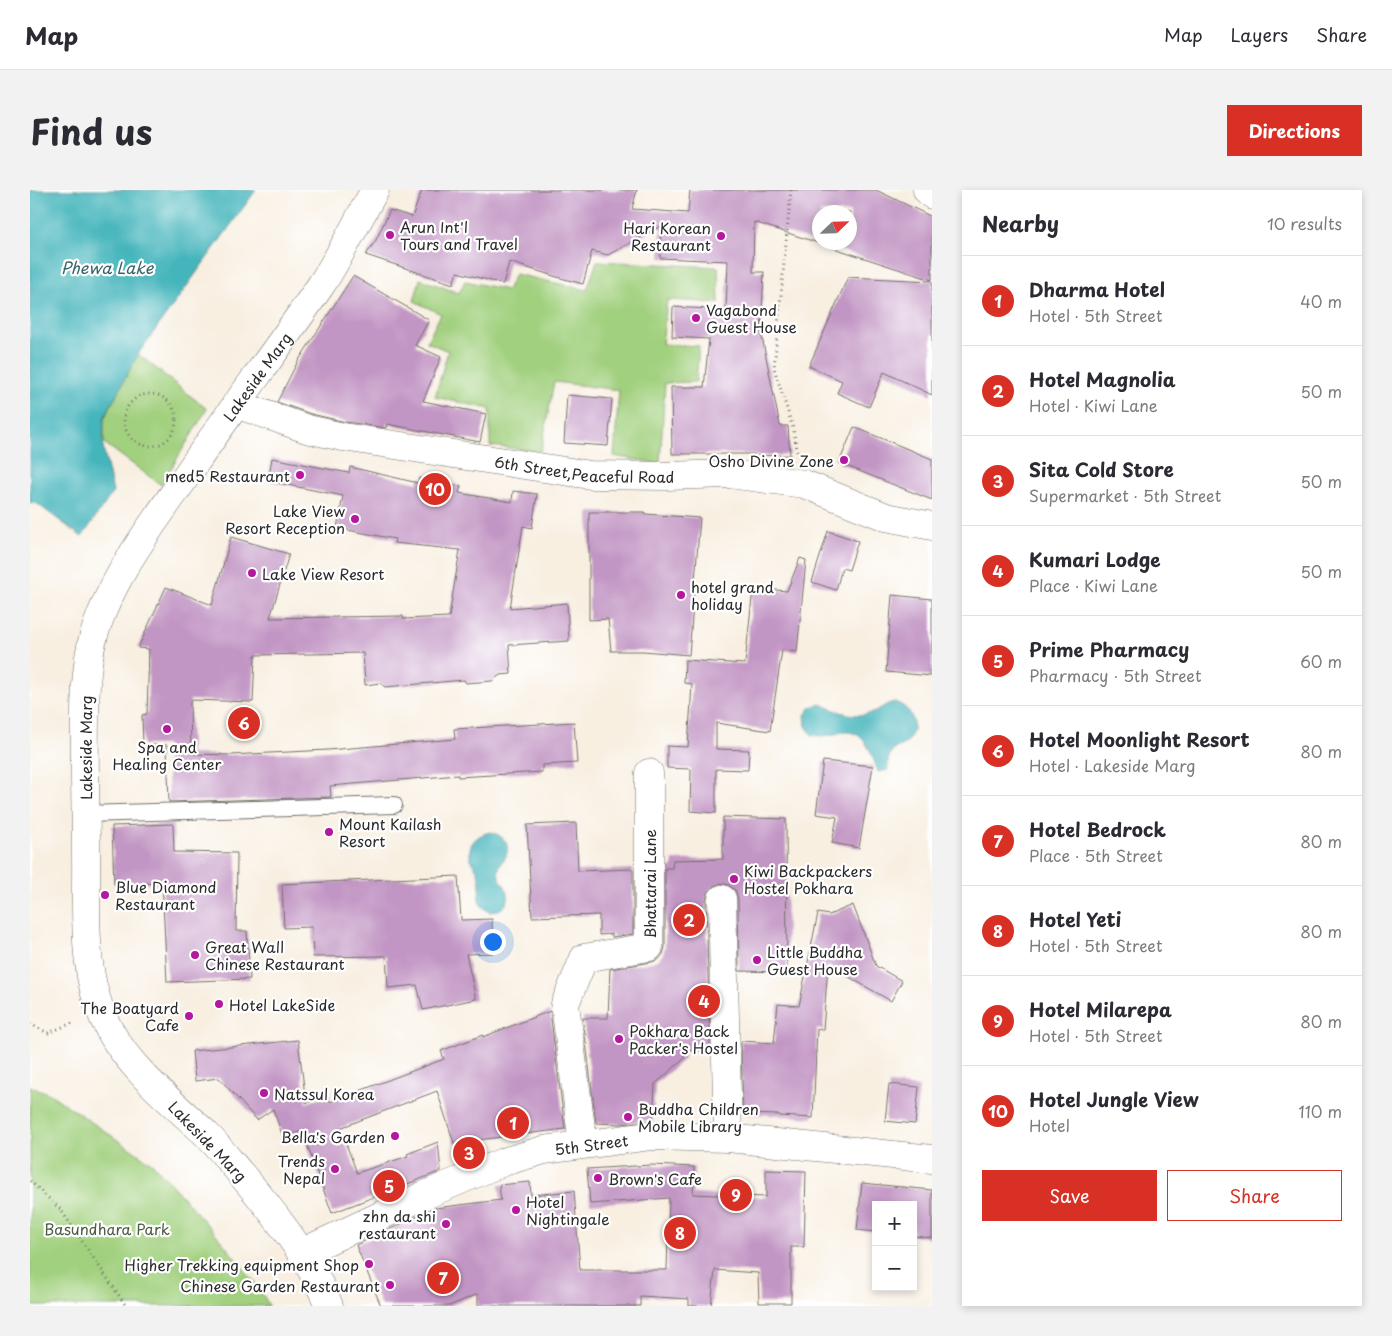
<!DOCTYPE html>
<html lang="en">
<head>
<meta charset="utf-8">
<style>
  :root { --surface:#fff; --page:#f2f2f3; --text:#2b2b33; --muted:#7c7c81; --line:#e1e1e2; --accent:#d93025 }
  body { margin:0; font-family:"Playpen Sans",sans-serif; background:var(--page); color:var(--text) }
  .controls { position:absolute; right:15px; bottom:15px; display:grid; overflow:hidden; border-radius:0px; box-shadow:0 2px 8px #0003 }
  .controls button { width:45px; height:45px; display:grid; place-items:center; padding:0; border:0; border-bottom:1px solid var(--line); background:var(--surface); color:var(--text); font:25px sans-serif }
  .compass { position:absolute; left:782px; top:15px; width:45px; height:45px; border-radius:50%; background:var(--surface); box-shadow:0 2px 8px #0003; rotate:67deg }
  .you { position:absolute; left:462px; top:751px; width:18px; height:18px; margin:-12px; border:4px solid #fff; border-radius:50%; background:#1a73e8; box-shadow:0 0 0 8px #1a73e833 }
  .badge { display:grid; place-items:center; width:32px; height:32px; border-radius:50%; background:var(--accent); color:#fff; font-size:16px; font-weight:700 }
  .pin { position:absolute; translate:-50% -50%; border:2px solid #fff; box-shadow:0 1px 5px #0006 }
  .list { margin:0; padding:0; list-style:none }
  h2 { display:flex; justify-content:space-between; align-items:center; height:65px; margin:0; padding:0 20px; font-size:21px }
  h2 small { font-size:16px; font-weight:400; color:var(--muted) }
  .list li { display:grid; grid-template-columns:32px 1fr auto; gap:15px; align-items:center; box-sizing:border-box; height:90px; padding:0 20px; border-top:1px solid var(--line) }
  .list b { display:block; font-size:19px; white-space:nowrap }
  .list p { margin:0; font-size:16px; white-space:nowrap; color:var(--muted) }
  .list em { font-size:16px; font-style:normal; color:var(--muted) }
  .actions { display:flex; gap:10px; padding:15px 20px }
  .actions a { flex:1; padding:11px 0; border:1px solid var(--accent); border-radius:0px; text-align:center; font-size:18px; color:var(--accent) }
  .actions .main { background:var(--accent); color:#fff }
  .map { position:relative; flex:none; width:902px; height:1116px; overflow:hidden; border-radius:0px }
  header { display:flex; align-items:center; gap:30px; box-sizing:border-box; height:70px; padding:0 25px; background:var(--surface); border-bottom:1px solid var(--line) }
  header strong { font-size:24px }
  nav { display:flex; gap:28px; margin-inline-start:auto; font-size:18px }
  .intro { display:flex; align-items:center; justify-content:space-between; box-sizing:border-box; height:120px; padding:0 30px }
  h1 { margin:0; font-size:35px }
  .button { padding:12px 22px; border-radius:0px; background:var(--accent); color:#fff; font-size:18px; font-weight:700 }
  main { display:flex; gap:30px; padding:0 30px }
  aside { flex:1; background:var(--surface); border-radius:0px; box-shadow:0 2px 8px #0003 }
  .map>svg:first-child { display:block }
  .green { fill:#a1d07e; stroke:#667e54 }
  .water { fill:#45b5bc; stroke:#387074 }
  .building { fill:#c296c4; fill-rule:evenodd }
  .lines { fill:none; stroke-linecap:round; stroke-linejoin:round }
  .service-casing { stroke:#73706b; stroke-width:18 }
  .minor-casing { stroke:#73706b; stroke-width:29 }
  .primary-casing { stroke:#73706b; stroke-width:29 }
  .path { stroke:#73706b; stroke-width:3; stroke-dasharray:1 4; stroke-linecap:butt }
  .service { stroke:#fff; stroke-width:16 }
  .minor { stroke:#fff; stroke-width:28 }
  .primary { stroke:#fff; stroke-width:28 }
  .poi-dot { fill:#b5179e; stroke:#fff; stroke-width:2 }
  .labels { text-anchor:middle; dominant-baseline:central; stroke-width:4.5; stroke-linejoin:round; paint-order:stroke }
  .poi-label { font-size:15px; fill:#2b2b2b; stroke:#fff; text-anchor:start }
  .street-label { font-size:15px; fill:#2b2b2b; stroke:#fff }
  .park-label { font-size:15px; fill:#4e5d44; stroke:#fff }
  .water-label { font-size:16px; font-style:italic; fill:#356265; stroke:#fff }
</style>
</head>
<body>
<header>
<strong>Map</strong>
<nav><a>Map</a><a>Layers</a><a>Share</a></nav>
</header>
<div class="intro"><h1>Find us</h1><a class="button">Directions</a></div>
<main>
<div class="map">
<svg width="902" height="1116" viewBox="0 0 902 1116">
  <rect width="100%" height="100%" fill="#fff"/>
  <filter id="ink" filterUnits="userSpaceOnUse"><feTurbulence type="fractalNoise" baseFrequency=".02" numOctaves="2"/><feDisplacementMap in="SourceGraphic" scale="10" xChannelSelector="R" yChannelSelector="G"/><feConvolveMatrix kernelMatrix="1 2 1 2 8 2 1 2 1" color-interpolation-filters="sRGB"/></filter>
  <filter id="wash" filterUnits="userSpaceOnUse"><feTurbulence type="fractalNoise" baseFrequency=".0096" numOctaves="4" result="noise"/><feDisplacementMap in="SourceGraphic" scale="20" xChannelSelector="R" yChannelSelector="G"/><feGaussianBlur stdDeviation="1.12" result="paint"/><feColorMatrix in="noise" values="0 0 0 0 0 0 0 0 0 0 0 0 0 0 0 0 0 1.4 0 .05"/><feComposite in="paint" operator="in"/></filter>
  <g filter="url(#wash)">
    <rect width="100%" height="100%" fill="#f8efe1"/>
    <g class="green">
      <path d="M567,71l121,6 1,36 -52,-3 -5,44 37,2 -3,36 -31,1 -5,81 -46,-8 5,-66 -65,-8 -13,69 -51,-5v-37l-55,-12 13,-46 -21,-9 14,-28 -27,-13 6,-22 39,14 6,-12 42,9 8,-16 72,16z"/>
      <path d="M108,164l69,55 -46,76 -57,-42v-24z"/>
      <path d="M0,896l20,8 103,70 62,69 45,56 9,17h-239z"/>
    </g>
    <g class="water">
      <path d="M0,0h226l-118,164 -34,64 -1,29 10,45 -31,45 -46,-34h-6z"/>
      <path d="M864,512c19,5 26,26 12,41 -4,3 -10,4 -14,8 -4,6 -4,12 -4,19l-10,2c-5,-14 -12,-41 -32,-40 -12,1 -21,6 -34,3l-6,-9 -1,-11 6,-8 10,-3c17,8 37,16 55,7 7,-4 10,-7 18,-9z"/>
      <path d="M461,642c13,4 21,13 14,26 -2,3 -6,7 -6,10 -4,14 16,21 7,36 -4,6 -10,7 -17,8 -18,-12 -6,-18 -10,-35 -1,-8 -8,-14 -9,-22 -2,-13 9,-21 21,-23z"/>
    </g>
    <g id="blocks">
      <g class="building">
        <path d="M392,0h215l-5,19 56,4 2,-23h186l56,27v63l-178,-58 -1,50h11l-3,60 19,94h8l2,29 -36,1v-2h-82l-1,-67h33l5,-48 -37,-2 1,-30 53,3 2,-49 -68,-3 1,-32 -53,29 -16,-4 -9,33 -26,-7 -48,-15 -6,22 -46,-12 -4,12 -87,-29 10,-15 14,-30 22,7zM790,22h30v30h-30z"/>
        <path d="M323,86l76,44 -14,25 26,12 -18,44 63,13 -6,28 -93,-18 -1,4 -40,-6 -35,-8 -34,-12 20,-39z"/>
        <path d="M818,87l84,4v114l-48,-23 -15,35 -32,-14 5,-12 -33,-15z"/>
        <path d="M537,205l45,4 -4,47 -44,-3z"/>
        <path d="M824,237l78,32v41l-93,-37z"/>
        <path d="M242,268l77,15 1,-6 68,16 1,-5 42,8 -2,7 53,9 1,-11 24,3 -5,34 -9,-2 -13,82 57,-5 2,38 -60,4 2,29 -11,1 -8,6 -26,2 -2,-3 -79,7 -5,-4 -15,2 -2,-32 -108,2 -2,47 -63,-2 1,54 40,1 97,-5 127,-11 -1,-10 120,-7 3,41 -35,2v7l-84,5v-2l-128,11 1,11 -162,5 -2,-57h-24l-1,-30 5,-1 2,-65 -11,-1 28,-61 46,18 19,-68 58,17 -19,64 133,-2v3l46,-2 11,-67 -66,-7 1,-4 -58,-11 6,-32 -75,-15z"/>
        <path d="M559,322h56v2l55,4 -11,137 -46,-4h-32l-3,-32 -19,1z"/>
        <path d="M798,341l30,10 -9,29 -7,-2 -6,22 -24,-8z"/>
        <path d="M770,368l6,2 -9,92 -15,-2 -12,81 -54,-8v26l33,1 -1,20 -32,-1v44l-26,-2 1,-42 -24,-1v-22l21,1 4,-63 -8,-1 1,-23 60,4 8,-76 34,3z"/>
        <path d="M862,405l40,4v77l-46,-4z"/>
        <path d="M793,571l50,5 -14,82 -27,-5 5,-26 -21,-3z"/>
        <path d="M693,627l63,2 1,153 -48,-1 -1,-72 -2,-8 -7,-6 -8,-2 -8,3 -5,6 -2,7 4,151 -26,1v8l-29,25 -2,36 -31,4 -26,-1 -13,-105h25l2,-49 42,-7 7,-3 4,-5 2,-7v-79h7l1,-8 50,-1z"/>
        <path d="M546,633l2,48 55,-2v65l-21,3v-3l-13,1v-20l-67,2 -5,-92z"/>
        <path d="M143,634l1,28 63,1 -1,78h11l3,48 -83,3 -5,-99 -48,1 -2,-58z"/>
        <path d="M428,686l3,44 31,-1 1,34 -27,1 10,45 -53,11 -6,-25 -29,3 -2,-32 -73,1 -1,-30 -28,1 -2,-44z"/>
        <path d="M823,715l23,61 26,15 -11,20 -63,-36 -5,65 -6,-1 -4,89 -33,-2v-1l-37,-1 -2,-73 33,2 4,-39 21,2 19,-93 11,2z"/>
        <path d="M520,821l15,118 -111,14 -17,-52 -97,37 17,45 51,-17 -1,-2 31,-12 3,29 -109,42 -30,-82 -19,6 -10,-28 -16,11 -38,-42 -24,3 -3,-30 106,-11 8,63 22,-8 2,7 114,-43 -3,-8 42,-16v2z"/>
        <path d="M859,894l30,3 -4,37 -30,-3z"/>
        <path d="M621,975l43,2 -1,27 73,3v-27l40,1 -2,76h-13v56h-32l-1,-30 -43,-3 -4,36h-22v-7l-49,-3v10h-162v-12l-29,12h-68l-25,-61 79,-37 66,-8 -2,-15 31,-3 1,13 43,-4 6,79h87l2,-72 -79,6 -3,-35z"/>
        <path d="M832,993l70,7v48l-19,-2v-31h-37v27l-19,-2z"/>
      </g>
    </g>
  </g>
  <g filter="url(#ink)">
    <use href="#blocks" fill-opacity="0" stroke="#73706b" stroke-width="1"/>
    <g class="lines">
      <g class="service-casing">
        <path id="service" d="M56,624l308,-9"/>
      </g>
      <g class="minor-casing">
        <g id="minor">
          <path d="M897,0l5,5"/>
          <path id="s1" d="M206,214l71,25 36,8 247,38 76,1 63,-2 75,10 82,33 46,9"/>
          <path d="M692,709l6,239"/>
          <path d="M553,954l-18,-140 19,-46 65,-11v-174"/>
          <path id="s2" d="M271,1063l124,-58 78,-33 41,-12 106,-14 78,2 204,21"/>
        </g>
      </g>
      <g class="primary-casing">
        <g id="primary">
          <path id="s3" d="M299,1116c-18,-47 -56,-95 -89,-133 -11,-13 -22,-27 -34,-39 -34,-32 -73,-62 -96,-103 -30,-53 -23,-119 -24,-177 0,-45 -2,-90 -1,-135 0,-26 1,-52 7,-77 17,-64 62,-119 99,-173 42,-62 88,-122 130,-184 20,-30 36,-64 54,-95"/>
        </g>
      </g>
      <g class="path">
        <path d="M761,0l-17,178 19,60 5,28"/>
        <circle cx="120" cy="230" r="26"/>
        <path d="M0,834l18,9 27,-11"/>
        <path d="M0,991l31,29 65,96"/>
      </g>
      <use href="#service" class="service"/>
      <use href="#minor" class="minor"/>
      <use href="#primary" class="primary"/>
    </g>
  </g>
  <g class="poi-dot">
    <circle cx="360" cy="45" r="5"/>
    <circle cx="691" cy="46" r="5"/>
    <circle cx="666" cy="128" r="5"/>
    <circle cx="814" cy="270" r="5"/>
    <circle cx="270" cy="285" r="5"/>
    <circle cx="325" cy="329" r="5"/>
    <circle cx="222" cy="383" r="5"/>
    <circle cx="651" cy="405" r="5"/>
    <circle cx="137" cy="539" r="5"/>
    <circle cx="299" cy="642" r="5"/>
    <circle cx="704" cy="689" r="5"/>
    <circle cx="75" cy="705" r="5"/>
    <circle cx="165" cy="765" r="5"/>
    <circle cx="727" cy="770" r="5"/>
    <circle cx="189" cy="814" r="5"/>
    <circle cx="159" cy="826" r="5"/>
    <circle cx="589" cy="849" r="5"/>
    <circle cx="234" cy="903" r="5"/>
    <circle cx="598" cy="927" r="5"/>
    <circle cx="365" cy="946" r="5"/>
    <circle cx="305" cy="979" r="5"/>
    <circle cx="568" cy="988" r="5"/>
    <circle cx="486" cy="1020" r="5"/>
    <circle cx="416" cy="1034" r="5"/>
    <circle cx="339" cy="1074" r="5"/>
    <circle cx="360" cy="1095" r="5"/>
  </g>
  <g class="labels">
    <g class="poi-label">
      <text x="370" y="36">Arun Int'l<tspan x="370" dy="17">Tours and Travel</tspan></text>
      <text x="681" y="37" text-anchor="end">Hari Korean<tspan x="681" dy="17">Restaurant</tspan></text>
      <text x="676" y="119">Vagabond<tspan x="676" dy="17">Guest House</tspan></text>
      <text x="804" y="270" text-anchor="end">Osho Divine Zone</text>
      <text x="260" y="285" text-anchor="end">med5 Restaurant</text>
      <text x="315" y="320" text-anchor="end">Lake View<tspan x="315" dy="17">Resort Reception</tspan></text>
      <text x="232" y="383">Lake View Resort</text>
      <text x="661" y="396">hotel grand<tspan x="661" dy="17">holiday</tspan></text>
      <text x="137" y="556" text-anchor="middle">Spa and<tspan x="137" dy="17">Healing Center</tspan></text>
      <text x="309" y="633">Mount Kailash<tspan x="309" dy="17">Resort</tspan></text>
      <text x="714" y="680">Kiwi Backpackers<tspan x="714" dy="17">Hostel Pokhara</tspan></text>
      <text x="85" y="696">Blue Diamond<tspan x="85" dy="17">Restaurant</tspan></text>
      <text x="175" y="756">Great Wall<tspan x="175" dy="17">Chinese Restaurant</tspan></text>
      <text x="737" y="761">Little Buddha<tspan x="737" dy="17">Guest House</tspan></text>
      <text x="199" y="814">Hotel LakeSide</text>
      <text x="149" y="817" text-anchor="end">The Boatyard<tspan x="149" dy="17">Cafe</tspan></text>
      <text x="599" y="840">Pokhara Back<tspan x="599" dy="17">Packer's Hostel</tspan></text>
      <text x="244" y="903">Natssul Korea</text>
      <text x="608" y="918">Buddha Children<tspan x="608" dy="17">Mobile Library</tspan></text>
      <text x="355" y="946" text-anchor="end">Bella's Garden</text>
      <text x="295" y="970" text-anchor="end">Trends<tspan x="295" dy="17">Nepal</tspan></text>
      <text x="578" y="988">Brown's Cafe</text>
      <text x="496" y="1011">Hotel<tspan x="496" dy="17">Nightingale</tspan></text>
      <text x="406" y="1025" text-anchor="end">zhn da shi<tspan x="406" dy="17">restaurant</tspan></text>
      <text x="329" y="1074" text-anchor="end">Higher Trekking equipment Shop</text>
      <text x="350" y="1095" text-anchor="end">Chinese Garden Restaurant</text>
    </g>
    <g class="street-label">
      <text stroke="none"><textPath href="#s3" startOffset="1061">Lakeside Marg</textPath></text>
      <text stroke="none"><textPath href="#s1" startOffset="356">6th Street,Peaceful Road</textPath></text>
      <text stroke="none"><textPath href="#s3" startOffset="641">Lakeside Marg</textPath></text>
      <text transform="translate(619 694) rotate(-90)">Bhattarai Lane</text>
      <text transform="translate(178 951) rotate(46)">Lakeside Marg</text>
      <text stroke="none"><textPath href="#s2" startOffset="312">5th Street</textPath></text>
    </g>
    <g class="park-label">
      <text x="77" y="1038">Basundhara Park</text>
    </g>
    <g class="water-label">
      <text x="77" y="77">Phewa Lake</text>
    </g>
  </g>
</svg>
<div class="controls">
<button>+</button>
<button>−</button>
</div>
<svg class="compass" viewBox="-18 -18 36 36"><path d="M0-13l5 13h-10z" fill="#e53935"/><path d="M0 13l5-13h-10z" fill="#7c7c81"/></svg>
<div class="you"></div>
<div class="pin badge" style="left:483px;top:933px">1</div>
<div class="pin badge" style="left:659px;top:730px">2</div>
<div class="pin badge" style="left:439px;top:963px">3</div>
<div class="pin badge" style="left:674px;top:811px">4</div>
<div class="pin badge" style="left:359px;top:996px">5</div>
<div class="pin badge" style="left:214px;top:533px">6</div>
<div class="pin badge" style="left:413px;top:1088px">7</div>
<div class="pin badge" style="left:650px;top:1043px">8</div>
<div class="pin badge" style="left:706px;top:1005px">9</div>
<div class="pin badge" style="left:405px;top:299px">10</div>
</div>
<aside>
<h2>Nearby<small>10 results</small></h2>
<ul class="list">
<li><span class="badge">1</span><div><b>Dharma Hotel</b><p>Hotel · 5th Street</p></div><em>40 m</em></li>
<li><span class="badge">2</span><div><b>Hotel Magnolia</b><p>Hotel · Kiwi Lane</p></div><em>50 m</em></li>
<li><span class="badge">3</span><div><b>Sita Cold Store</b><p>Supermarket · 5th Street</p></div><em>50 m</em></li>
<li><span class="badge">4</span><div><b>Kumari Lodge</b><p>Place · Kiwi Lane</p></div><em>50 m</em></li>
<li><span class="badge">5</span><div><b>Prime Pharmacy</b><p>Pharmacy · 5th Street</p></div><em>60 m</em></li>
<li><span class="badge">6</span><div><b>Hotel Moonlight Resort</b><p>Hotel · Lakeside Marg</p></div><em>80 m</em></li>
<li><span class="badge">7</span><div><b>Hotel Bedrock</b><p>Place · 5th Street</p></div><em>80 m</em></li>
<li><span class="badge">8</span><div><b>Hotel Yeti</b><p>Hotel · 5th Street</p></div><em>80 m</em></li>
<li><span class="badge">9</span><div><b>Hotel Milarepa</b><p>Hotel · 5th Street</p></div><em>80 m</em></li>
<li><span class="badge">10</span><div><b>Hotel Jungle View</b><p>Hotel</p></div><em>110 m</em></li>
</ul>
<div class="actions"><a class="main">Save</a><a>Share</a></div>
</aside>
</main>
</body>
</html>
